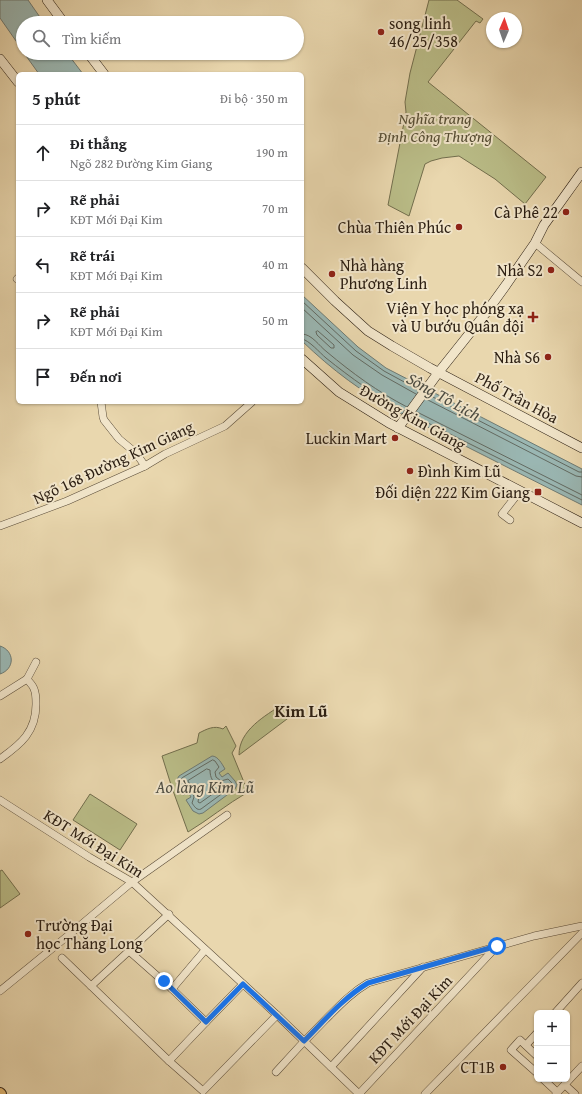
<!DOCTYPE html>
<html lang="vi">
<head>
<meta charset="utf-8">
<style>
  :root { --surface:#fff; --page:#f2f2f2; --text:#202124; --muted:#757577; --line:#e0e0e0 }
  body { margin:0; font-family:"Gentium Book Plus",serif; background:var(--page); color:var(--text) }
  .controls { position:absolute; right:12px; bottom:12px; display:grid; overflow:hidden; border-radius:6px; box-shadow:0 1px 3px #0004 }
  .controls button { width:36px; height:36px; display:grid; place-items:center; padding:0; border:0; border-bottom:1px solid var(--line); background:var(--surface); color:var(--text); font:20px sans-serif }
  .compass { position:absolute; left:486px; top:12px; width:36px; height:36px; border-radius:50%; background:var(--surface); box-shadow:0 1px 3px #0004; rotate:2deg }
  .stop { position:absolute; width:12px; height:12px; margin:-9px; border:3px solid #1a73e8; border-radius:50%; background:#fff }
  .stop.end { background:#1a73e8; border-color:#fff; box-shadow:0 1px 4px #0008 }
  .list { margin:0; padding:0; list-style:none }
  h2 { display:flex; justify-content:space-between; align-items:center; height:52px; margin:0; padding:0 16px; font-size:17px }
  h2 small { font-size:13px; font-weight:400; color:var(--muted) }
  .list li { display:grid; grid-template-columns:26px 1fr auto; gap:12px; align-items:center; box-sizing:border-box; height:56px; padding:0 16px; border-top:1px solid var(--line) }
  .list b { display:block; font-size:15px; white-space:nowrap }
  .list p { margin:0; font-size:13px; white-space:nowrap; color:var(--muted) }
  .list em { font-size:13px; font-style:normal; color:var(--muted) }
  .icon { flex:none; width:22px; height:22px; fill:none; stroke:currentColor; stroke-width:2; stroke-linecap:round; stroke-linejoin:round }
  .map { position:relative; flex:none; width:582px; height:1094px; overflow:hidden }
  .search { position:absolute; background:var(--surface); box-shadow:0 1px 3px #0004; left:16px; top:16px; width:288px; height:44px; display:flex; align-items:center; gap:10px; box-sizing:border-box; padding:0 14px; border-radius:22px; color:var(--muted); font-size:15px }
  .panel { position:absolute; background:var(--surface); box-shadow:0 1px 3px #0004; left:16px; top:72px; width:288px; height:332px; border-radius:6px }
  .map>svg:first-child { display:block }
  .green { fill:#babd88; stroke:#726e4d }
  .water { fill:#9ab7b3; stroke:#6e7a73 }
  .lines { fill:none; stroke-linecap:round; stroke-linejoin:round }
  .shore { stroke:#626a62; stroke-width:1 }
  .street-casing { stroke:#5a4c39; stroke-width:8 }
  .secondary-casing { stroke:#2b1e12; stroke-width:10 }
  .primary-casing { stroke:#2b1e12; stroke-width:12 }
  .street { stroke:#f1e5ca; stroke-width:7 }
  .secondary { stroke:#f1e5ca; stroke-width:9 }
  .primary { stroke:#e4bc77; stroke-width:10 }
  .route { stroke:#1a73e8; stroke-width:5 }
  .poi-dot { fill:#8f2418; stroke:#f1e5ca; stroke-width:1.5 }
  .labels { text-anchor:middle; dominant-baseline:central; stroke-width:4; stroke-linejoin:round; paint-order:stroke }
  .poi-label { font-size:16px; fill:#2b1e12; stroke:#f1e5ca; text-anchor:end }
  .park-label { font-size:16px; font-style:italic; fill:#564e35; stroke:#f1e5ca }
  .street-label { font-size:16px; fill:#2b1e12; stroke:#f1e5ca }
  .water-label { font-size:17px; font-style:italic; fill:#4c4c42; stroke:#f1e5ca }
  .neighbourhood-label { font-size:17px; font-weight:bold; fill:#2b1e12; stroke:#f1e5ca }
</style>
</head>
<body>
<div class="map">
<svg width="582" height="1094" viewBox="0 0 582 1094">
  <rect width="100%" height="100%" fill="#e9d7ae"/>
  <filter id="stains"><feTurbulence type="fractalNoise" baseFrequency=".005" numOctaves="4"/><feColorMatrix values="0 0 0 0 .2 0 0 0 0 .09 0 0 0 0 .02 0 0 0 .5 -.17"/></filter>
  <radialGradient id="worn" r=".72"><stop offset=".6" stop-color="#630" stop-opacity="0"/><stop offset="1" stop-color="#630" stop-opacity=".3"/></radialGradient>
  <g class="green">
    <path d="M429,0h28l26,19 -3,4 -4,-2 -48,61 118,95 -21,27 -30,-25 -36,-23 -17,2 -11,3 -6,3 -16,52 -21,-11 18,-93 -1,-10 5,-29z"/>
    <path d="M283,704l8,12 -52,39c0,-25 26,-39 44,-51z"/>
    <path d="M226,726l10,20 -4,7 16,39c-21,12 -40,28 -60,40l-16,-44 -10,-32 35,-13 2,-10c8,-4 15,-8 24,-4z"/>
    <path d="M90,794l47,30 -17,26 -47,-30z"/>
    <path d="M2,870l18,24 -20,14v-37z"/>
  </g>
  <g class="water">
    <path d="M0,0h28l16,23h-21v28l-23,-33z"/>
    <path d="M24,53h43l16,21h-44z"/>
    <path d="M302,295l56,52 28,21 196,101v36l-182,-92c-37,-20 -68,-43 -98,-72z"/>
    <path d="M0,646c15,5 15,23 0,28z"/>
    <path d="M212,756c6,0 10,8 13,13l-6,4 3,4 6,-4 7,8 2,4 -2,4 -32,24 -4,1 -6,-3 -7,-11 5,-3 -3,-5 -5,3c-5,-7 -9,-12 -4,-19z"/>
  </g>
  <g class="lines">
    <g class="shore">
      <path d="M302,301l54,50 28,20 35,19"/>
      <path d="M302,308l51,47 29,20 34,19"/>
      <path d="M318,331l16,14v3h-3l-14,-13 -1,-3z"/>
      <path d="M302,334c10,0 17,12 25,18 25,21 51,40 80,55"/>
      <path d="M302,339c7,1 18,14 24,19 25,20 50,38 78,53"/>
      <path d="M429,395l150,77h3"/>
      <path d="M426,399l150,77 6,1"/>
      <path d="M417,412l165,83"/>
      <path d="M414,416l168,84"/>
      <path d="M213,760l2,1 4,6 -4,5 1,5 5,4 7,-2 4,4v2l-1,2 -30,22c-4,2 -7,-3 -9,-6l2,-6c-2,-8 -4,-7 -11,-9 -2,-3 -4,-6 -1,-10z"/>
      <path d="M207,769l3,1c0,8 3,13 10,16l1,2 -21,15 -2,-1c2,-9 -1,-16 -9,-19l-1,-2z"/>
    </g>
    <g class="street-casing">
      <g id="street">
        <path d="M535,243l47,39"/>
        <path d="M17,279l1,-1"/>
        <path d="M101,402l2,15 1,3 15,19 17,14 9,13"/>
        <path d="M510,520l-8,-6 18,-23"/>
        <path d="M0,526l67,-25 78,-35 20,-12 60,-28 27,-24"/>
        <path d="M27,679l9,-17"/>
        <path d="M0,696l27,-17c2,3 6,6 7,10 2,4 2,11 2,15 0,28 -15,40 -36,55"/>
        <path d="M0,800l89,57 43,25 145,133 82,79 138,-148"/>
        <path d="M129,951l43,38 34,33"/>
        <path d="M62,958l107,103 37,-39 37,-38"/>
        <path d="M91,986l78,-72"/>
        <path d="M172,989l33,-39"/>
        <path d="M0,991l70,-57 62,-52 95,-67"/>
        <path d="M555,1013l27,-30"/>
        <path d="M526,1045l11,-12"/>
        <path d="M537,1056l-17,-16 -9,10 26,23"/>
        <path d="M169,1061l34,30 74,-76"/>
        <path d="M331,1067l92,-100"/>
        <path d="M276,1072c16,-18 32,-35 49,-52 14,-14 26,-27 43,-37l166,-47 48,-10"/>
        <path d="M543,1079l14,13"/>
        <path d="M565,1085l10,9"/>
        <path d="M425,1094l157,-161"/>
        <path d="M556,1094l26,-28"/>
      </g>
    </g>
    <g class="secondary-casing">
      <g id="secondary">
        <path d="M47,0l17,23"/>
        <path d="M88,53l16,21"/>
        <path d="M0,59l18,23"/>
        <path d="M302,268l33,33 33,30 24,15 38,22 152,80"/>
        <path d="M302,359l37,33 50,31 193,100"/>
        <path d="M398,428l40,-55 47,-59 21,-29 29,-42 9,-18 38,-53"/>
      </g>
    </g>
    <g class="primary-casing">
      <path id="primary" d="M0,1093l1,1"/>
    </g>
    <use href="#street" class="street"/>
    <use href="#secondary" class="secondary"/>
    <use href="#primary" class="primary"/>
  </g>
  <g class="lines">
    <path class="route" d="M164,981l42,41 37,-38 61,57c20,-20 39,-43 64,-58l129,-37"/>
  </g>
  <g class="poi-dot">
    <circle cx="381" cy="32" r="4"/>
    <circle cx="566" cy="212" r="4"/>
    <circle cx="459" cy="227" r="4"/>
    <circle cx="551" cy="270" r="4"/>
    <circle cx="332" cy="274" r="4"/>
    <path d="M531 311h4v4h4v4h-4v4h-4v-4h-4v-4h4z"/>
    <circle cx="548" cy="357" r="4"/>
    <circle cx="395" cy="438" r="4"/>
    <circle cx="410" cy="471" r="4"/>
    <rect x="534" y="488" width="8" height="8" rx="2"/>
    <circle cx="28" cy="934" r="4"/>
    <circle cx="503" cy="1067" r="4"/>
  </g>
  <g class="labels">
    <g class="poi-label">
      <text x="389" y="23" text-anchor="start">song linh<tspan x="389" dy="18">46/25/358</tspan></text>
      <text x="558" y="212">Cà Phê 22</text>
      <text x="451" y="227">Chùa Thiên Phúc</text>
      <text x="340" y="265" text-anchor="start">Nhà hàng<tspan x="340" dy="18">Phương Linh</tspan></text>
      <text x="543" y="270">Nhà S2</text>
      <text x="524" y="308">Viện Y học phóng xạ<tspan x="524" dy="18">và U bướu Quân đội</tspan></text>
      <text x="540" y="357">Nhà S6</text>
      <text x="387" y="438">Luckin Mart</text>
      <text x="418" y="471" text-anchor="start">Đình Kim Lũ</text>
      <text x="530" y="492">Đối diện 222 Kim Giang</text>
      <text x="36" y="925" text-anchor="start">Trường Đại<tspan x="36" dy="18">học Thăng Long</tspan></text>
      <text x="495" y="1067">CT1B</text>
    </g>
    <g class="park-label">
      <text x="435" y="118">Nghĩa trang<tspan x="435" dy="18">Định Công Thượng</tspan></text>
    </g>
    <g class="street-label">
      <text transform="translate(517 397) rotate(28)">Phố Trần Hòa</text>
      <text transform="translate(413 417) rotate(29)">Đường Kim Giang</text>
      <text transform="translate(113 462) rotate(-25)">Ngõ 168 Đường Kim Giang</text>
      <text transform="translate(94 843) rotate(32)">KĐT Mới Đại Kim</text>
      <text transform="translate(410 1019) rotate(-47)">KĐT Mới Đại Kim</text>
    </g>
    <g class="water-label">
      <text transform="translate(444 396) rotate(29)">Sông Tô Lịch</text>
      <text x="205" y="786">Ao làng Kim Lũ</text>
    </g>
    <g class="neighbourhood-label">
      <text x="301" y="710">Kim Lũ</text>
    </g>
  </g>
  <rect width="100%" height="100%" filter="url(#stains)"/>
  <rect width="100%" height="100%" fill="url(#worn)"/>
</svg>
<div class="controls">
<button>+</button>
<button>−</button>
</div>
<svg class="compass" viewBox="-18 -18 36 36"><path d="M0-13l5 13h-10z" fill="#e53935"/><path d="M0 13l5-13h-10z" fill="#757577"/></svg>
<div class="stop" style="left:497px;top:946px"></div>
<div class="stop end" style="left:164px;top:981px"></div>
<div class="search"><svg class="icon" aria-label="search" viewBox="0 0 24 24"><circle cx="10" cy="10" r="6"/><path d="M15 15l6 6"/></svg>Tìm kiếm</div>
<section class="panel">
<h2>5 phút<small>Đi bộ · 350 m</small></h2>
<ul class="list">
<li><svg class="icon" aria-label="ahead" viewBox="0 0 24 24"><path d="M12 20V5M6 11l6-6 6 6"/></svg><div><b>Đi thẳng</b><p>Ngõ 282 Đường Kim Giang</p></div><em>190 m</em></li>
<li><svg class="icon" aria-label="right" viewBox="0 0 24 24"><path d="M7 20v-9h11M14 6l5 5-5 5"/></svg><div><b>Rẽ phải</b><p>KĐT Mới Đại Kim</p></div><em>70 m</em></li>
<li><svg class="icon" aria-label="left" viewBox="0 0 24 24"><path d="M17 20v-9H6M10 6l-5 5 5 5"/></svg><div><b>Rẽ trái</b><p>KĐT Mới Đại Kim</p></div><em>40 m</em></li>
<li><svg class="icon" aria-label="right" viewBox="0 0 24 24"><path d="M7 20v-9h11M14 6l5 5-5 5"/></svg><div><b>Rẽ phải</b><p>KĐT Mới Đại Kim</p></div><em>50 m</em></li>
<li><svg class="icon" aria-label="arrive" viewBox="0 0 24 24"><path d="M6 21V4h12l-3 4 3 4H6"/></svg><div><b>Đến nơi</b></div></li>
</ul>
</section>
</div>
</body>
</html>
